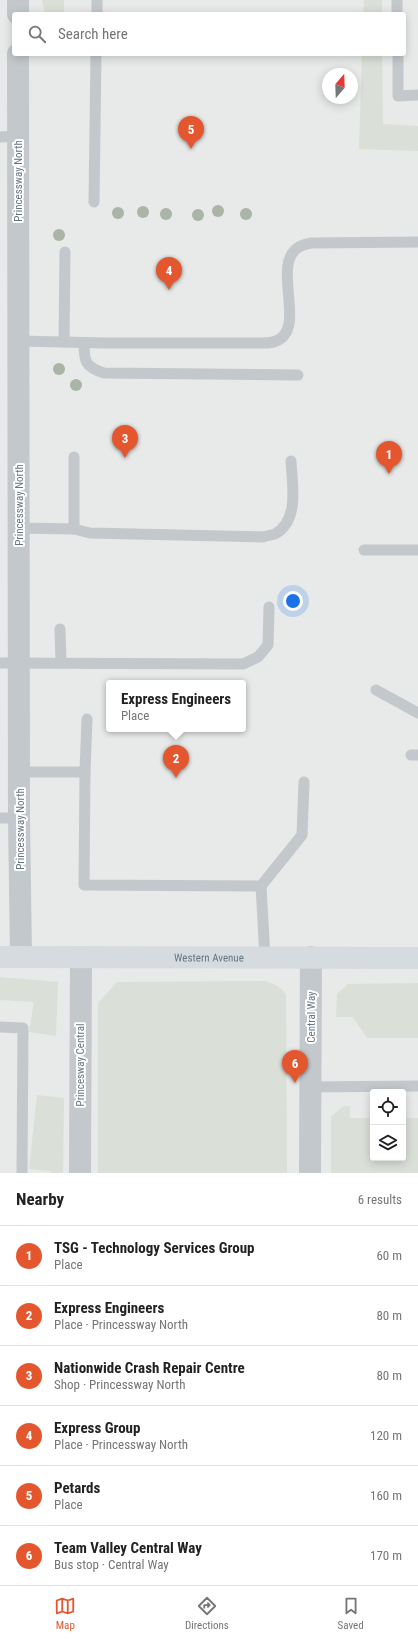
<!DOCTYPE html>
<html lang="en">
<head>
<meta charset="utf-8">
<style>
  :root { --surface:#fff; --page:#f2f2f2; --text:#222; --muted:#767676; --line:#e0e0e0; --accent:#e4572e }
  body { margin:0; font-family:"Roboto Condensed",sans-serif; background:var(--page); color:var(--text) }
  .controls { position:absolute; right:12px; bottom:12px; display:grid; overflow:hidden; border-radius:4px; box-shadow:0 2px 10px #0003 }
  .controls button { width:36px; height:36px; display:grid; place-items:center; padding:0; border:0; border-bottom:1px solid var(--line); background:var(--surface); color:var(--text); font:20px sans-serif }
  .compass { position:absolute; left:322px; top:68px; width:36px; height:36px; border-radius:50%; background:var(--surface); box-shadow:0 2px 10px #0003; rotate:19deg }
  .you { position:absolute; left:293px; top:601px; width:14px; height:14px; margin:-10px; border:3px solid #fff; border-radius:50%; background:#1a73e8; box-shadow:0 0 0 6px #1a73e833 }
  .badge { display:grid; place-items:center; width:26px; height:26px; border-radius:50%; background:var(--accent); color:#fff; font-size:13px; font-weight:700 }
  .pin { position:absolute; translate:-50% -33px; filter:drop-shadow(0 1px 2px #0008) }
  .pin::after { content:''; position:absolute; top:21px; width:14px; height:12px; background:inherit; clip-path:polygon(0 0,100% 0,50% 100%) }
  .popup { position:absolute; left:106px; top:680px; width:140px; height:52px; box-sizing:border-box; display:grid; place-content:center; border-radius:4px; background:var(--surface); filter:drop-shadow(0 1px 3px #0005); font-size:13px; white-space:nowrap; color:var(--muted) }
  .popup b { font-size:15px; color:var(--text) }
  .popup::after { content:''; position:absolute; left:50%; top:100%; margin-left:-8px; border:8px solid transparent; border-top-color:var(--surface) }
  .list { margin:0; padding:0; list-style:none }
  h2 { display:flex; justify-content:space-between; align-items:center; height:52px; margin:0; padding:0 16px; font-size:17px }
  h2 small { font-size:13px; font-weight:400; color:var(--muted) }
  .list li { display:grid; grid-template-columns:26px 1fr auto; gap:12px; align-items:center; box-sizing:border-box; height:60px; padding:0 16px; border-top:1px solid var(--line) }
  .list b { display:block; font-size:15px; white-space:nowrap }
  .list p { margin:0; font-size:13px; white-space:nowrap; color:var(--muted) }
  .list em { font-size:13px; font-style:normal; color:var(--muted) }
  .icon { flex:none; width:22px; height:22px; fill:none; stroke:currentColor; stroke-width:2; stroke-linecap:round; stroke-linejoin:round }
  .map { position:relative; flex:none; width:418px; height:1173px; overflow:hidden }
  .search { position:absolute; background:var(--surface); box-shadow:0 2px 10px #0003; left:12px; right:12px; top:12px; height:44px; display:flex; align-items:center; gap:10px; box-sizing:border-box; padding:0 14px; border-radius:4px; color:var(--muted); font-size:15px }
  .sheet { height:412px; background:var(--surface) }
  nav { display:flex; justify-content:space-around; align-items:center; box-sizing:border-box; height:56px; border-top:1px solid var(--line); background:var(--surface); font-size:11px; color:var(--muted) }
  nav a { display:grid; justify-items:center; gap:2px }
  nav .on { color:var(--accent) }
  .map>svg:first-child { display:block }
  .built { fill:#e8e9e9; fill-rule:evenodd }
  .green { fill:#dadfd7 }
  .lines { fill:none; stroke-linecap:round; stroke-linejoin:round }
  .lane { stroke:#c3c8cc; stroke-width:11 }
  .street { stroke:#c3c8cc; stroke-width:22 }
  .secondary { stroke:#d6dbdf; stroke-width:22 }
  .tree { fill:#aab4a7 }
  .labels { text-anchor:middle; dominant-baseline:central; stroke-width:4; stroke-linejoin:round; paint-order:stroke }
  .street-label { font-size:11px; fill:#657683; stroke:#fff }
</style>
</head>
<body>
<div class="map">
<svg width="418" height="1173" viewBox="0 0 418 1173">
  <rect width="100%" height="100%" fill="#fafaf8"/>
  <path class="built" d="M0,0h418v1173h-418zM14,14h390v40h-390zM328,74h24v24h-24zM109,683h134v46h-134zM373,1092h30v66h-30z"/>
  <g class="green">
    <path d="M42,0h22v14h-19z"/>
    <path d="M364,0h18v14h-19z"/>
    <path d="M362,54h20l1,70 35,2v25l-59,-2z"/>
    <path d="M0,977l58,5 -2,54 -27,-4 5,-30 -34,-2z"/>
    <path d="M265,981c9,3 16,5 21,14l1,178h-189v-170l19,-21z"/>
    <path d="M418,983v55h-51l-14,-21h-17l1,-23 11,-10z"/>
    <path d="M37,1095l27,3 -1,75h-12v-2l-22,-2z"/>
    <path d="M350,1106v12h23v40h30v-40h15v55h-87v-56l11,-10z"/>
  </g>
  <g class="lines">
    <g class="lane">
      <path d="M397,0v14"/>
      <path d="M97,14v-14"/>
      <path d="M398,54v42l20,-1"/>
      <path d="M0,137l18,-1"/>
      <path d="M94,202l2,-148"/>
      <path d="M19,341l86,2h158c4,0 9,0 13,-2 32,-12 -6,-77 23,-94 3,-2 8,-3 12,-4l107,-1"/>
      <path d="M64,342l1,-90"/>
      <path d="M84,343c0,18 1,24 20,30l194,2"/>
      <path d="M19,528l55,1v-72"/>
      <path d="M74,529l16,4 173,4c3,-1 8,-2 12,-3 25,-14 17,-50 16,-73"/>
      <path d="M364,550h54"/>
      <path d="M60,629l1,34"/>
      <path d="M0,663l243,1 15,-7 10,-12 1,-38"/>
      <path d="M376,690l42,23"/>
      <path d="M411,755h7"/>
      <path d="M19,772h66l-1,113 177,1 4,71"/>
      <path d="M85,772l2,-53"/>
      <path d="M0,818h19"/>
      <path d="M261,886l41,-51 2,-53"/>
      <path d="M0,1027l23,1 -1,145"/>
      <path d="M310,1087l108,-1"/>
    </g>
    <g class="street">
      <path d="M18,0v14"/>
      <path d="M18,54l1,764 2,138"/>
      <path d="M80,1173l1,-216"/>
      <path d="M310,1173l1,-216"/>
    </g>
    <path class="secondary" id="s1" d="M0,957l418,1"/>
  </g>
  <g class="tree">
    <circle cx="218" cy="211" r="6"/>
    <circle cx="143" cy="212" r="6"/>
    <circle cx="118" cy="213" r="6"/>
    <circle cx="166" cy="214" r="6"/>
    <circle cx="246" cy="214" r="6"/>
    <circle cx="198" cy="215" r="6"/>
    <circle cx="59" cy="235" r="6"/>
    <circle cx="59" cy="369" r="6"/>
    <circle cx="76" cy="385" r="6"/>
  </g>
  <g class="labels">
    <g class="street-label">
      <text transform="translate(18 181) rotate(-90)">Princessway North</text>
      <text transform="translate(19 505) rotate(-90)">Princessway North</text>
      <text transform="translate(20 829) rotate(-90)">Princessway North</text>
      <text stroke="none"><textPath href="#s1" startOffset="209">Western Avenue</textPath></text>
      <text transform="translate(311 1017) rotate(-90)">Central Way</text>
      <text transform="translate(80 1065) rotate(-90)">Princesway Central</text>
    </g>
  </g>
</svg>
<div class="controls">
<button><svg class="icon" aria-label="locate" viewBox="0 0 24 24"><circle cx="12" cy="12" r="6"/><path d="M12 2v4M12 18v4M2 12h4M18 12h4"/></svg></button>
<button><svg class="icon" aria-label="layers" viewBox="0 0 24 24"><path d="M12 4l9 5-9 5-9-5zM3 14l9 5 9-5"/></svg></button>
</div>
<svg class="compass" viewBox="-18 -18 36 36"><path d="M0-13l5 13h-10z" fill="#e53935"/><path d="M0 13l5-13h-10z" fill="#767676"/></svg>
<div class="you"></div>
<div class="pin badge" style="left:389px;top:474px">1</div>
<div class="pin badge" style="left:176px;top:778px">2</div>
<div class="popup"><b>Express Engineers</b>Place</div>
<div class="pin badge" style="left:125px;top:458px">3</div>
<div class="pin badge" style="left:169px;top:290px">4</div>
<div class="pin badge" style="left:191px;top:149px">5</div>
<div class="pin badge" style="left:295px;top:1083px">6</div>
<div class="search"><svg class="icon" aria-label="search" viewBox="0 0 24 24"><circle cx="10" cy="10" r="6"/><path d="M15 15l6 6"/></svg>Search here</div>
</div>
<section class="sheet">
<h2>Nearby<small>6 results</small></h2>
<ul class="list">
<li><span class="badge">1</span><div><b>TSG - Technology Services Group</b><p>Place</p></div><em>60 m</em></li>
<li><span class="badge">2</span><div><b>Express Engineers</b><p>Place · Princessway North</p></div><em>80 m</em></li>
<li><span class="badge">3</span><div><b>Nationwide Crash Repair Centre</b><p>Shop · Princessway North</p></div><em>80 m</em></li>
<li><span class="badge">4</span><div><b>Express Group</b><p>Place · Princessway North</p></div><em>120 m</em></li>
<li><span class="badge">5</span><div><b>Petards</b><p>Place</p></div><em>160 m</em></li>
<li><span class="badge">6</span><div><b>Team Valley Central Way</b><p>Bus stop · Central Way</p></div><em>170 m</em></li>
</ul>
</section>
<nav>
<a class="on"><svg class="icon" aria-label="map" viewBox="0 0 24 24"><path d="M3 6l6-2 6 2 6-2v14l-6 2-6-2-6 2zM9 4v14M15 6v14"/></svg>Map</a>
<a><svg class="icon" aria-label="directions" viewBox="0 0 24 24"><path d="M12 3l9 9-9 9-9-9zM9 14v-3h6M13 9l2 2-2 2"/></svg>Directions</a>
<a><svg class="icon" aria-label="saved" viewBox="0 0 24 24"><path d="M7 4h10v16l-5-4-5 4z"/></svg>Saved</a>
</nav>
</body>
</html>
